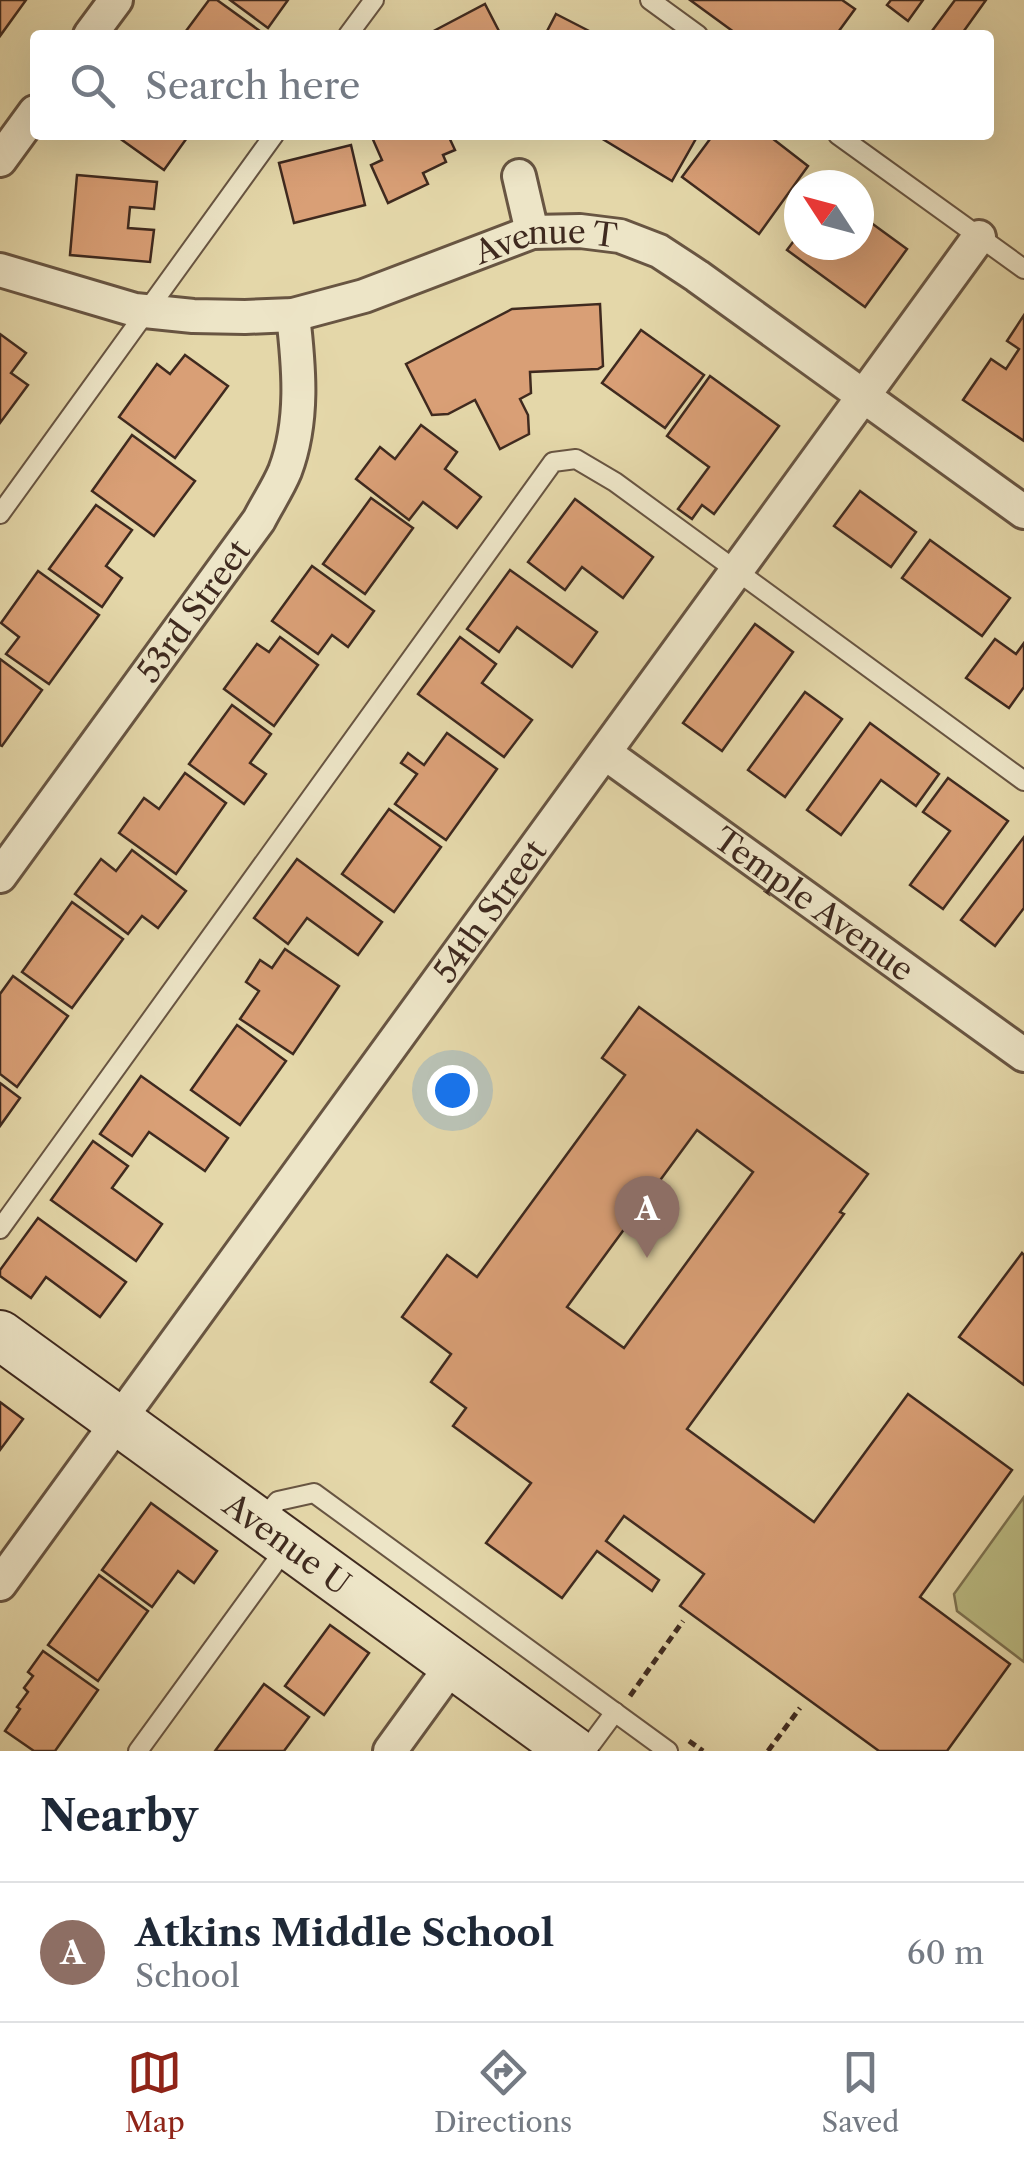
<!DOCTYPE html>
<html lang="en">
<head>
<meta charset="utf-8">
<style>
  :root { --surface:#fff; --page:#f2f2f3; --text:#1f2937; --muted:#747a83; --line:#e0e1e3; --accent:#8f2418 }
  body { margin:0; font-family:"Libre Caslon Text",serif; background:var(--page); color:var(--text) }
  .compass { position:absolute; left:784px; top:170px; width:90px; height:90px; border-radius:50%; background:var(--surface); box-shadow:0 10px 40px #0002; rotate:306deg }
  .you { position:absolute; left:452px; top:1090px; width:35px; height:35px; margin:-25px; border:8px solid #fff; border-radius:50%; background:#1a73e8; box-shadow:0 0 0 15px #1a73e833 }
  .badge { display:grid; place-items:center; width:65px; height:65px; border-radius:50%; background:var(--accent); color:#fff; font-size:32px; font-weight:700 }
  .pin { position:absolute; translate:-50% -82px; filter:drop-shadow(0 2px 5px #0008) }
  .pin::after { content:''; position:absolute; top:52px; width:35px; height:30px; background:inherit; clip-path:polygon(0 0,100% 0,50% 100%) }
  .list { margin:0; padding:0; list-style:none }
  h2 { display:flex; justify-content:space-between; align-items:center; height:130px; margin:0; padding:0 40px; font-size:42px }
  h2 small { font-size:32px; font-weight:400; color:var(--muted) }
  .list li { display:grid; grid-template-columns:65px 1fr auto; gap:30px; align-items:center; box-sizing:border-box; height:140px; padding:0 40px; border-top:2px solid var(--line) }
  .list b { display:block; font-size:38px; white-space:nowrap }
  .list p { margin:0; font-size:32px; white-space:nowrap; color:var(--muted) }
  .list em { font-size:32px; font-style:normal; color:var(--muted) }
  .icon { flex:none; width:55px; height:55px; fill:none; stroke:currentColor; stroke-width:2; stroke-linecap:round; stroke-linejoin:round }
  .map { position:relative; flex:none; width:1024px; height:1751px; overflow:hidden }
  .search { position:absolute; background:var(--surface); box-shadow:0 10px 40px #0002; left:30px; right:30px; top:30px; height:110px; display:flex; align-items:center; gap:25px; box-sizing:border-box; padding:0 35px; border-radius:10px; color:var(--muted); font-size:38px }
  .sheet { height:270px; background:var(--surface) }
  nav { display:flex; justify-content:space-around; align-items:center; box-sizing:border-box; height:140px; border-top:2px solid var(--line); background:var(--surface); font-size:28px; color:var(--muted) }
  nav a { display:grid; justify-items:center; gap:5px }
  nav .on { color:var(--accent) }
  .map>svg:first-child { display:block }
  .green { fill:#bbbc84; stroke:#7d7352; stroke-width:2.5 }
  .building { fill:#d99f76; stroke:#3f2a1f; stroke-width:2.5; fill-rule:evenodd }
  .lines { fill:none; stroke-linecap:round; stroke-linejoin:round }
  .lane-casing { stroke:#685542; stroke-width:22 }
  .street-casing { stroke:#685542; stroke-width:38 }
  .secondary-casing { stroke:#3f2a1f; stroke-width:52 }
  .path { stroke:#3f2a1f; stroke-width:5; stroke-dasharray:8 5; stroke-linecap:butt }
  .lane { stroke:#ede5c7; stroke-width:18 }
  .street { stroke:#ede5c7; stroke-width:32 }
  .secondary { stroke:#ede5c7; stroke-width:48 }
  .labels { text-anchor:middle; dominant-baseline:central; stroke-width:9; stroke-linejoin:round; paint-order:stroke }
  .street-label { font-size:32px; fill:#3f2a1f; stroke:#ede5c7 }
</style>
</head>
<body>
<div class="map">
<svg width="1024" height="1751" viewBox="0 0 1024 1751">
  <rect width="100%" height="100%" fill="#e4d7a9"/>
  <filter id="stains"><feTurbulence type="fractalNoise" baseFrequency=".002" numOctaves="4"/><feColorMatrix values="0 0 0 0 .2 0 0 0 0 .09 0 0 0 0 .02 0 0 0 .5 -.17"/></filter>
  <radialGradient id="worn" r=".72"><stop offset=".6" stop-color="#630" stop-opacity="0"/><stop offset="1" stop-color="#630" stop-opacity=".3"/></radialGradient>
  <path class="green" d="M1024,1497v165l-67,-51 -3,-17z"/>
  <g class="building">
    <path d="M0,0h26l-26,36z"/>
    <path d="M209,0h8l43,31 -3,4h-74z"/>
    <path d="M230,0h58l-20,28z"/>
    <path d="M690,0h152l13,9 -19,26h-98z"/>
    <path d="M891,0h32l-15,21 -21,-16z"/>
    <path d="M955,0h31l-25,35h-32z"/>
    <path d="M485,4l16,31h-75z"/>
    <path d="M556,14l41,21h-52z"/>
    <path d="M115,135h74l-25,35z"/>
    <path d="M371,135h77l7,15 -12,5 3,7 -23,11 5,11 -40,19 -17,-38 11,-5z"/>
    <path d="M596,135h102l-26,46z"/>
    <path d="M713,135h55l40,31 -49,68 -77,-57z"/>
    <path d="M351,145l14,60 -71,18 -15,-60z"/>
    <path d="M77,175l80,7 -3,27 -24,-2 -2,21 26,2 -4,32 -80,-7z"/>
    <path d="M859,214l48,35 -42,58 -78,-57 12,-16v11h60z"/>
    <path d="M600,304l3,62 -5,3 -68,3 1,21 -11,6 8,16 1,19 -29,15 -25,-49 -27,14 -16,1 -26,-51 106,-55z"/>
    <path d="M1024,315v126l-61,-41 28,-41 15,10 13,-20 -12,-8z"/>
    <path d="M641,330l63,45 -39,53 -63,-45z"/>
    <path d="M0,334l26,19 -15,20 17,12 -28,38z"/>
    <path d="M185,355l43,31 -53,72 -56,-41 38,-53 13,10z"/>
    <path d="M710,376l69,50 -65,88 -12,-9 -10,14 -14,-10 31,-42 -42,-31z"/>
    <path d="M421,425l36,27 -12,17 36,28 -24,31 -34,-26 -14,18 -53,-41 24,-32 15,12z"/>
    <path d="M132,435l63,46 -41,55 -62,-45z"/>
    <path d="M860,491l56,41 -25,35 -57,-41z"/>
    <path d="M371,498l42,30 -48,66 -42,-30z"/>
    <path d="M575,499l78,58 -30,41 -41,-31 -17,23 -37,-28z"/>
    <path d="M96,505l36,25 -26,36 16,12 -20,29 -53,-38z"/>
    <path d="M930,540l80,58 -28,38 -80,-58z"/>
    <path d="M312,566l62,45 -26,36 -16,-12 -14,19 -46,-33z"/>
    <path d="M510,570l87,62 -25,35 -55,-40 -18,25 -32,-23z"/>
    <path d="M38,571l61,44 -50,69 -43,-30 13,-17 -18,-14z"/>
    <path d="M755,624l38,28 -71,99 -39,-28z"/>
    <path d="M280,637l38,28 -44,61 -50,-37 33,-45 12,8z"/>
    <path d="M460,637l36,27 -14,19 50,37 -28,37 -86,-63z"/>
    <path d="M995,639l21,15 8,-11v44l-15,21 -43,-30z"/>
    <path d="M0,659l42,31 -40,56 -2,-1z"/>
    <path d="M805,692l37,27 -57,78 -37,-27z"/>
    <path d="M232,705l39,29 -21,29 16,11 -22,30 -55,-40z"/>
    <path d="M870,723l69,51 -23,32 -35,-26 -40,55 -34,-25z"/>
    <path d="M447,733l50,36 -51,71 -51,-36 22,-30 -16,-11 7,-10 16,12z"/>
    <path d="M185,773l41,30 -50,71 -57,-41 25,-35 15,11z"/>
    <path d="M948,778l60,43 -65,88 -33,-24 40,-54 -27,-19z"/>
    <path d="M389,809l52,38 -47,65 -52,-38z"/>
    <path d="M1024,837v71l-29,38 -34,-26z"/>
    <path d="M132,850l54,41 -28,37 -16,-12 -14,18 -53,-40 26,-35 15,12z"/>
    <path d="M297,859l85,63 -24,33 -51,-37 -19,26 -34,-26z"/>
    <path d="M72,902l51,37 -51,69 -50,-36z"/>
    <path d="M285,949l54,37 -46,68 -53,-35 19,-28 -13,-9 14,-22 12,8z"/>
    <path d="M13,976l55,40 -51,71 -17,-13v-80z"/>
    <path d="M639,1007l229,167 -28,38 4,2 -157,215 127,93 94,-128 104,76 -92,127 90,67 -63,87h-68l-199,-145 24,-32 -80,-58 -18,25 53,39 -7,11 -55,-40 -35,47 -76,-55 45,-60 -78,-57 13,-18 -35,-26 20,-28 -49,-37 45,-62 30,22 148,-202 -23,-17zM697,1130l56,42 -129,176 -57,-41z"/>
    <path d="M237,1025l49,36 -46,64 -49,-35z"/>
    <path d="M141,1076l87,62 -23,33 -56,-39 -17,24 -32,-22z"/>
    <path d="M0,1083l20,15 -20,28z"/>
    <path d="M93,1141l35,25 -16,22 50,36 -26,37 -85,-61z"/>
    <path d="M38,1218l88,64 -26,35 -54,-40 -15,21 -31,-22v-6z"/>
    <path d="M1022,1253l2,2v130l-65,-48z"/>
    <path d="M0,1402l23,17 -23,31z"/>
    <path d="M151,1503l66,48 -23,32 -16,-12 -26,36 -50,-37z"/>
    <path d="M99,1575l49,36 -50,70 -50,-36z"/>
    <path d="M330,1625l39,28 -45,62 -39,-29z"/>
    <path d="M43,1651l55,39 -43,61h-21l-29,-20 15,-22 -3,-2 11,-15 -4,-4 9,-12 -5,-4z"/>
    <path d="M264,1684l45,33 -25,34h-69z"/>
  </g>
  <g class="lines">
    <g class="lane-casing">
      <g id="lane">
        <path d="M650,0l48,35"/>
        <path d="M348,35l26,-35"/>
        <path d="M838,135l186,134"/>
        <path d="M0,514l274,-379"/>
        <path d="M0,1229l553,-767 23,-3 39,23 409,299"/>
        <path d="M259,1523l19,-22 36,-8 354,258"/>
        <path d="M138,1751l150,-206"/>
        <path d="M586,1751l29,-39"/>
      </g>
    </g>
    <g class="street-casing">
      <g id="street">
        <path d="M90,35l26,-35"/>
        <path d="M0,160l35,-48"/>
        <path d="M519,176l13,56"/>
        <path id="s1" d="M0,270l135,40 58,6 52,1 48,-2 71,-19 168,-64 48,-1 40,5 39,15 38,25 327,236"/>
        <path id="s2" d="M605,753l419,302"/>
        <path id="s3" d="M0,876l259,-356c8,-16 19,-32 26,-49 19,-50 14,-104 8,-156"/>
        <path id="s4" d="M0,1584l979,-1347"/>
        <path d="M390,1751l63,-87"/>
      </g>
    </g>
    <g class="secondary-casing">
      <g id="secondary">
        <path id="s5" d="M0,1335l573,416"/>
      </g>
    </g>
    <g class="path">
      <path d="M630,1696l53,-75"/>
      <path d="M689,1741l14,10"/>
      <path d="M768,1751l32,-43"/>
    </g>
    <use href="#lane" class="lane"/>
    <use href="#street" class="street"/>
    <use href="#secondary" class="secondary"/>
  </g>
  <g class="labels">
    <g class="street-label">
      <text stroke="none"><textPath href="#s1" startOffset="565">Avenue T</textPath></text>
      <text stroke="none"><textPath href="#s3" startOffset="328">53rd Street</textPath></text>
      <text stroke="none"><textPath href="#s2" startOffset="258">Temple Avenue</textPath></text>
      <text stroke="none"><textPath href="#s4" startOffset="832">54th Street</textPath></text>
      <text stroke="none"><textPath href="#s5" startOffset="355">Avenue U</textPath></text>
    </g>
  </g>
  <rect width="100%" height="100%" filter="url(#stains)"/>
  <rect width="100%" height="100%" fill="url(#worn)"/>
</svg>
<svg class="compass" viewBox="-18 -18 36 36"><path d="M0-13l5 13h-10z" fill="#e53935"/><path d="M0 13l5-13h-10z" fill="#747a83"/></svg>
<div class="you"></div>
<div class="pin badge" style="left:647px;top:1258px;background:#8d6e63">A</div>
<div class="search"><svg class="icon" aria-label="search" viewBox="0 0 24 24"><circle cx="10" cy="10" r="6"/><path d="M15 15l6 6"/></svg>Search here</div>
</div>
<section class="sheet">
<h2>Nearby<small></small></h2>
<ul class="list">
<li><span class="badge" style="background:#8d6e63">A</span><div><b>Atkins Middle School</b><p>School</p></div><em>60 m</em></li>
</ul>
</section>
<nav>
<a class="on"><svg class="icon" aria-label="map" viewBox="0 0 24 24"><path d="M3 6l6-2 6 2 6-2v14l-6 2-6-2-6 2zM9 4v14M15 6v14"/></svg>Map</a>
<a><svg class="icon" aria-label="directions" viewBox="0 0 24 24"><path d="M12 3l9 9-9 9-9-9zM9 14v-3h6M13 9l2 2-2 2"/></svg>Directions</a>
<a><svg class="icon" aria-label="saved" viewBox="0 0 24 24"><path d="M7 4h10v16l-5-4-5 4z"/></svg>Saved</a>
</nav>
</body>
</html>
